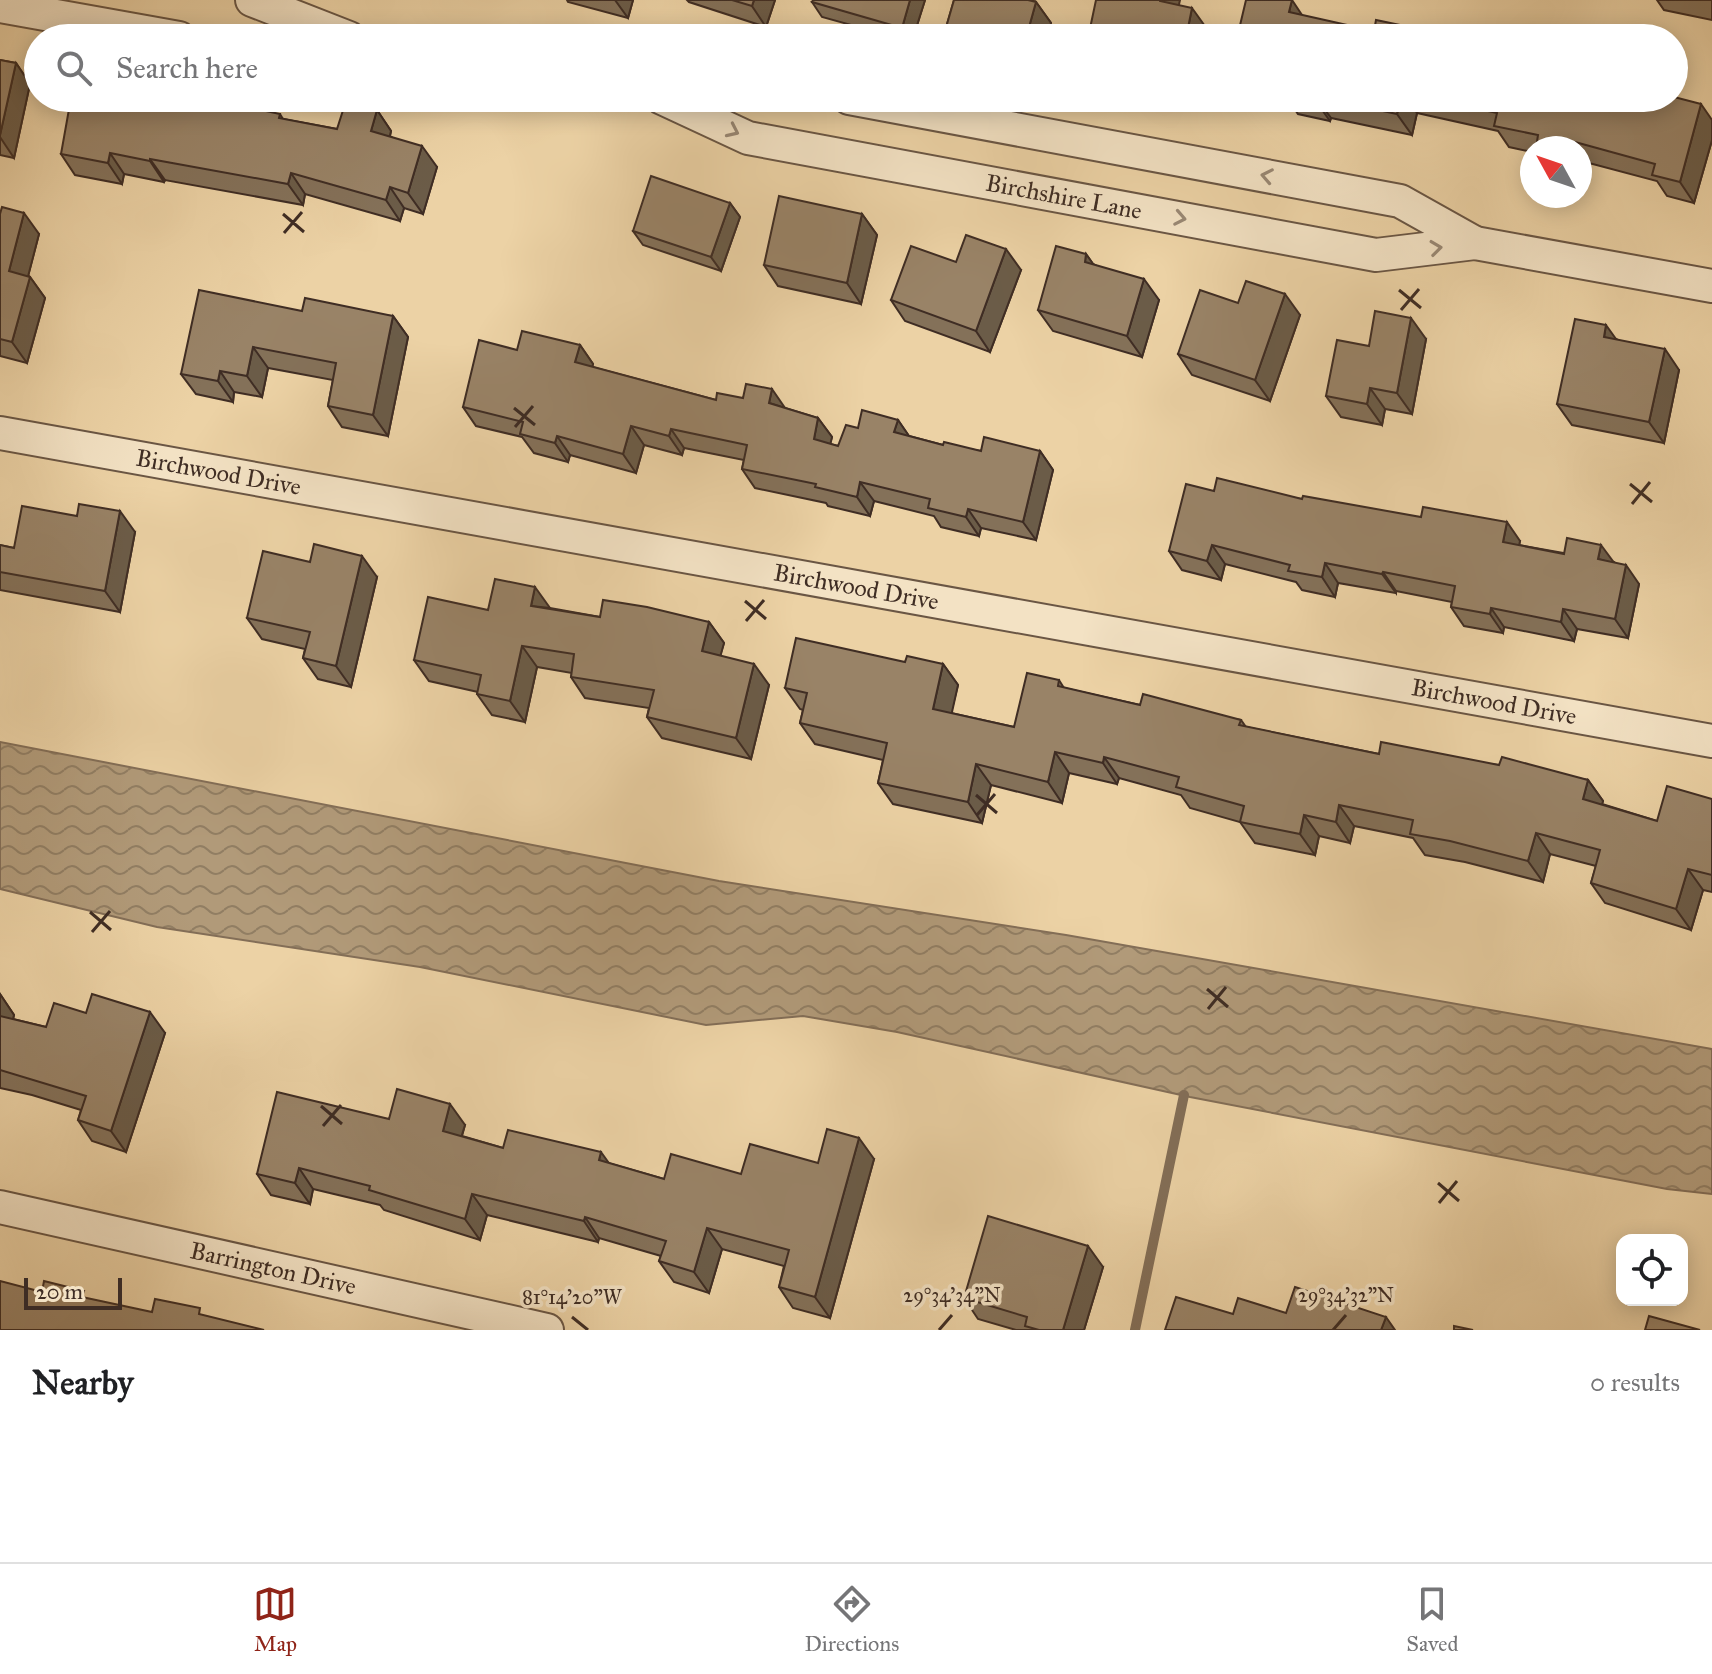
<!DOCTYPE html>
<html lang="en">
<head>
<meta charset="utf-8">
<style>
  :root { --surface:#fff; --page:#f2f2f2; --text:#202124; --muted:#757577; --line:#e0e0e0; --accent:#8f2418 }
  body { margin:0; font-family:"IM FELL Great Primer",serif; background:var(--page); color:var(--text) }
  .controls { position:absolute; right:24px; bottom:24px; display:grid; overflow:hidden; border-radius:16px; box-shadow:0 4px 20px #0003 }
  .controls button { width:72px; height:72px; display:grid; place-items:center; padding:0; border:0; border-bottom:2px solid var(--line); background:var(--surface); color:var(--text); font:40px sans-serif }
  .compass { position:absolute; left:1520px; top:136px; width:72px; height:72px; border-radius:50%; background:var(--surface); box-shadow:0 4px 20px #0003; rotate:310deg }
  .scale { position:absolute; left:24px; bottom:20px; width:98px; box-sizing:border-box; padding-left:8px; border:4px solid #3f2d24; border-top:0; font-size:22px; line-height:28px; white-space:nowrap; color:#3f2d24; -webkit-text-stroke:6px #f3e2c4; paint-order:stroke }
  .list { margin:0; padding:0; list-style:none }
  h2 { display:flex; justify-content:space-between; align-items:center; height:104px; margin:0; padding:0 32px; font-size:34px }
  h2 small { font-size:26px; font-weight:400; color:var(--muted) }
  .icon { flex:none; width:44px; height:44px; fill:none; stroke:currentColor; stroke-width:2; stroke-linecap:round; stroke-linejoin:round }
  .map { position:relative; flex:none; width:1712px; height:1330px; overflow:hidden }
  .search { position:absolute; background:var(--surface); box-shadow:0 4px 20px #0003; left:24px; right:24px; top:24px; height:88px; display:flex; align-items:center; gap:20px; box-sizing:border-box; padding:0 28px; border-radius:44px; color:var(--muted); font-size:30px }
  .sheet { height:232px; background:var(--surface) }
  nav { display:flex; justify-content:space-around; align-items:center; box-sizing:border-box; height:112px; border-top:2px solid var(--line); background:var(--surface); font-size:22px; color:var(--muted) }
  nav a { display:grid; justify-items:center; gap:4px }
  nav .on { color:var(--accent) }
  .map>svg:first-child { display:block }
  .water { fill:url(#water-waves); stroke:#836e57; stroke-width:2 }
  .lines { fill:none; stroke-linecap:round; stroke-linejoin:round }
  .stream { stroke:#836e57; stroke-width:10 }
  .street-casing { stroke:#6a5644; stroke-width:36 }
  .street { stroke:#f3e2c4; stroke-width:32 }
  .wall { fill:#847159; stroke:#3f2d24; stroke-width:2 }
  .shaded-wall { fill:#6b5c48; stroke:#3f2d24; stroke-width:2 }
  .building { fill:#998367; stroke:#3f2d24; stroke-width:2 }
  .oneway { stroke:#998874 }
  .ticks { fill:none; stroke:#3f2d24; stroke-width:3 }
  .labels { text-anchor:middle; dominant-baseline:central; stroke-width:7; stroke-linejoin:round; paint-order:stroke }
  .street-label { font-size:24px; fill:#3f2d24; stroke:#f3e2c4 }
  .ticks-label { font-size:20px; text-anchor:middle; fill:#3f2d24; stroke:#f3e2c4; stroke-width:7; stroke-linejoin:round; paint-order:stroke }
</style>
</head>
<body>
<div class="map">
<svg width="1712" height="1330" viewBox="0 0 1712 1330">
  <defs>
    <pattern id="water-waves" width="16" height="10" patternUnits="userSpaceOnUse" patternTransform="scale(2)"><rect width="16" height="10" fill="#b19a79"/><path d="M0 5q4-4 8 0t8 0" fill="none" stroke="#917e63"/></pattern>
  </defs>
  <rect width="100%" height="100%" fill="#ecd2a5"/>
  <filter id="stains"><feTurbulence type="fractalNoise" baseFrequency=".0025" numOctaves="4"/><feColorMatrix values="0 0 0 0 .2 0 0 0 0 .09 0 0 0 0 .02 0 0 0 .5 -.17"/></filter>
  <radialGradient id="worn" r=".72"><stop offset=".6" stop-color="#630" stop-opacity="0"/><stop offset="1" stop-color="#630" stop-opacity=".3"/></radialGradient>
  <path class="water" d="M0,742l719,139 347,54 646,114v145l-45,-5 -477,-92 -293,-65 -94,-16 -97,9 -286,-58 -263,-40 -157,-38z"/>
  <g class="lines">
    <path class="stream" d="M1135,1330l49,-235"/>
    <g class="street-casing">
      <g id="street">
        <path d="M252,0l97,38"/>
        <path d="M0,6l179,32"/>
        <path id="s1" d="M662,98l86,40 628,117 99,-12 -75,-42 -551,-103"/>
        <path d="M1475,243l237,43"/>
        <path id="s2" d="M0,433l1712,308"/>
        <path id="s3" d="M0,1207l547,123"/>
      </g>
    </g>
    <use href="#street" class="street"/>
  </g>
  <g class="wall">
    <path d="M567,0h66l-5,18 -60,-16z"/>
    <path d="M687,0h88l-9,27 -77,-25z"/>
    <path d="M925,0l-12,38h-15l-76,-21 -10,-15z"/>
    <path d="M954,0h78l4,2 15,21 -4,15h-97l-5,-7z"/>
    <path d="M1657,0h55v20l-48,-10z"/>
    <path d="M0,60l16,3 14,21 -16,74 -14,-3z"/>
    <path d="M1287,98h332l93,22v20l-18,63 -27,-7 -10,-15 -68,-18 -5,25 -4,-1v-39h-48v4l-23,-5 -11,-16 -81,-18 -5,22 -81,-17 -1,3 -32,-7z"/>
    <path d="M377,110l14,21 -1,5 47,31 -14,47 -19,-6 -4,13 -95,-27 -2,11 -138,-25 -1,2 -40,-8 -2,10 -47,-9 -14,-21 219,-40 3,5 54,10z"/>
    <path d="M730,203l10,14 -19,54 -78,-26 -10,-14z"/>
    <path d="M0,214l39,20 -11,42 2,1 15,21 -18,65 -27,-7z"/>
    <path d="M862,214l15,21 -16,69 -83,-18 -14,-21z"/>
    <path d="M1086,254l7,10 66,36 -17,57 -89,-26 -15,-21z"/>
    <path d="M956,262l65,8 -31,82 -85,-31 -14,-21z"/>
    <path d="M1238,303l62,12 -30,86 -78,-26 -14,-21z"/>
    <path d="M302,311l91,5 15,21 -20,99 -46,-9 -14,-21 5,-26 -65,-12 -6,29 -28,-5 -1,10 -37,-8 -15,-20z"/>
    <path d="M1426,339l-14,75 -27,-5 -3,16 -41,-8 -15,-21 43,-50z"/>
    <path d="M1616,339l63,31 -15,73 -92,-18 -15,-21z"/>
    <path d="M580,345l13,19 -1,3 124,33 69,8 33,10 14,19 -2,7 8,2 20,-18 40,-8 11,16 34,9 38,6h59l13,19 -17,70 -55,-12 -2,8 -38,-9 -7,-11 -60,-15 -4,15 -42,-10 -2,-3 -71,-15 -13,-19 2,-9 -60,-12 -2,7 -38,-10 -8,28 -66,-18 -2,7 -34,-9 -12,-16 -46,-11 -13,-19 54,-57z"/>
    <path d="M1214,491l88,8 218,42 -1,4 95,17 25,22 -11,54 -51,-9 -3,12 -70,-14 -1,6 -39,-7 -13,-19 1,-5 -56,-11v2l-58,-10 -3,14 -33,-7 -6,-8 -71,-18 -4,16 -39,-10 -13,-19z"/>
    <path d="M135,532l-15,80 -120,-22v-45l14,3z"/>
    <path d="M377,577l-26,110 -33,-8 -15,-21 2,-9 -43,-10 -15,-21z"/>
    <path d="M550,608l50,9 109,5 15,21 -4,13 49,29 -18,74 -89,-21 -15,-21 2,-9 -64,-10 -14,-21 1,-4 -35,-6 -12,55 -33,-7 -15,-21 1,-2 -49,-11 -15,-21 74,-50z"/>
    <path d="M905,662l38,2 15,21 -7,28 63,14 45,-47 5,8 76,17 101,15 5,7 133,27 120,11 89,15 15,21 -1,3 55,17 55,-22v93l-9,-2 -12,40 -86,-27 -14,-20 5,-17 -46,-12 -7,28 -78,-20 -40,-7 -12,-17 -59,-12 -4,17 -31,-7 -4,19 -60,-12 -15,-21 -50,-14 -9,-13 -62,-17 -2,6 -48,-11 -7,30 -71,-18 -9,38 -89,-19 -15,-21 5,-23 -68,-16 -15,-21 3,-13 -3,-1 -15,-21z"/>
    <path d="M0,994l14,21 -1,4 33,8 40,-14 79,20 -39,119 -34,-11 -14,-21 3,-10 -49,-15 -32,-7z"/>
    <path d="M389,1119l76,6 -3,11 41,12 105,15 56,16 77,-5 77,-11 56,-4 -44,159 -37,-10 -14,-21 5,-21 -62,-17 -13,44 -35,-11 -15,-21 2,-5 -62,-18 -1,4 -111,-27 -7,25 -96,-30 -4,-5 -67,-16 -3,15 -39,-9 -14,-21z"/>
    <path d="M1103,1267l-19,63h-68l-38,-11 -14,-21z"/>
  </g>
  <g class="shaded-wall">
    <path d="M615,0h18l-5,18z"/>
    <path d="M754,0h21l-9,27 -14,-21z"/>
    <path d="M910,0h15l-12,38h-4l-7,-10z"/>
    <path d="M1160,0h20l-5,22z"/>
    <path d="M1292,0l14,21 -17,-9z"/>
    <path d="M1036,2l15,21 -4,15h-21z"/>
    <path d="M1192,8l15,21 -2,9h-19z"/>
    <path d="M16,63l14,21 -16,74 -14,-21v-2z"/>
    <path d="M1316,98l15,20 -1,3 -15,-21z"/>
    <path d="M1401,98h5l11,15 -5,22 -15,-21z"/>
    <path d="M1701,104l11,16v20l-18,63 -14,-21z"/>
    <path d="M377,110l14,21 -5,21 -15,-21z"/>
    <path d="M422,146l15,21 -14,47 -15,-21z"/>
    <path d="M1580,150l9,13 -5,25 -4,-6z"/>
    <path d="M110,153l14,21 -2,10 -14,-21z"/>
    <path d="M150,159l15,21 -1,2 -14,-21z"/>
    <path d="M291,173l14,21 -2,11 -15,-21z"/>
    <path d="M390,187l14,21 -4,13 -14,-21z"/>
    <path d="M730,203l10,14 -19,54 -10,-14z"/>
    <path d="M24,213l15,21 -15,58 -15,-21z"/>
    <path d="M862,214l15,21 -16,69 -14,-21z"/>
    <path d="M1006,249l15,21 -31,82 -14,-21z"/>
    <path d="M1086,254l15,21 -16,-13z"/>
    <path d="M30,277l15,21 -18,65 -15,-21z"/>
    <path d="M1144,279l15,21 -17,57 -15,-21z"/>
    <path d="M1285,294l15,21 -30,86 -15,-21z"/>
    <path d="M393,316l15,21 -20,99 -15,-21z"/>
    <path d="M1411,318l15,21 -14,75 -15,-21z"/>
    <path d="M1606,325l15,21 -17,-9z"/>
    <path d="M580,345l13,19 -4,17 -14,-19z"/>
    <path d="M253,347l15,21 -6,29 -15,-21z"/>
    <path d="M1665,349l14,21 -15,73 -15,-21z"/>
    <path d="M220,371l14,21 -1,10 -15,-21z"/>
    <path d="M1370,388l15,21 -3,16 -15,-21z"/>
    <path d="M772,389l13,19 -16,-5z"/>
    <path d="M818,418l14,19 -5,21 -13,-19z"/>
    <path d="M898,420l13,19 -17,-7z"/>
    <path d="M631,426l13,19 -8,28 -13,-19z"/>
    <path d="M671,429l13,19 -2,7 -13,-19z"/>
    <path d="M557,436l13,19 -2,7 -13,-19z"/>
    <path d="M1040,451l13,19 -17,70 -13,-18z"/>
    <path d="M860,482l14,19 -4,15 -13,-19z"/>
    <path d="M968,509l13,19 -2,8 -13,-19z"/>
    <path d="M120,511l15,21 -15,80 -15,-21z"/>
    <path d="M1507,522l13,19 -4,20 -13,-19z"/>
    <path d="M1212,545l13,19 -4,16 -14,-19z"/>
    <path d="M1601,545l14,19 -17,-5z"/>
    <path d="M362,556l15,21 -26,110 -15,-21z"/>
    <path d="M1325,563l13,20 -3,14 -13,-20z"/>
    <path d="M1626,565l13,19 -11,54 -13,-19z"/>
    <path d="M1383,572l13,19v2l-14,-19z"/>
    <path d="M535,587l15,21 -19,-2z"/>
    <path d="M1491,608l13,19 -1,6 -13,-19z"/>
    <path d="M1563,609l14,20 -3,12 -13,-19z"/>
    <path d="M709,622l15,21 -8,29 -14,-21z"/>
    <path d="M522,646l15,21 -12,55 -15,-21z"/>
    <path d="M754,664l15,21 -18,74 -15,-21z"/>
    <path d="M943,664l15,21 -10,45 -15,-21z"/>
    <path d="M1055,752l14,21 -7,30 -14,-21z"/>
    <path d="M1104,757l15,21 -2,6 -14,-21z"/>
    <path d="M976,764l15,21 -9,38 -14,-21z"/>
    <path d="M1588,780l15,21 -5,18 -15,-20z"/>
    <path d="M1339,805l15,21 -4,17 -14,-21z"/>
    <path d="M1304,815l15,21 -4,19 -15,-21z"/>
    <path d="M1536,833l14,21 -7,28 -15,-21z"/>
    <path d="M1688,869l15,21 -12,40 -15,-21z"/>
    <path d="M0,994l14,21 -5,21 -9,-14z"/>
    <path d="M150,1012l15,21 -39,119 -15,-21z"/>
    <path d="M450,1104l15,21 -8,26 -14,-20z"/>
    <path d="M859,1138l15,21 -44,159 -15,-21z"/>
    <path d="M601,1152l15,21 -17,-13z"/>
    <path d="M299,1168l14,21 -3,15 -15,-21z"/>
    <path d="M472,1194l15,21 -7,25 -15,-21z"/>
    <path d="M585,1217l14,21 -1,4 -14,-21z"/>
    <path d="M707,1228l15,21 -13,44 -15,-21z"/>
    <path d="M1088,1246l15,21 -19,63h-21z"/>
    <path d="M1386,1317l9,13h-14z"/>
  </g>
  <g class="building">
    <path d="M732,0h22l-2,6z"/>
    <path d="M813,0h97l-8,28 -90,-26z"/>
    <path d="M954,0h74l8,2 -10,36h-56l-25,-7z"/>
    <path d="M1096,0h64v1l32,7 -6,30h-98z"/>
    <path d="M1246,0h46l-3,12 85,19 2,-11 86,18h-225z"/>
    <path d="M0,60l16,3 -16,72z"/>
    <path d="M1674,97l27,7 -21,78 -28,-7 3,-11 -80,-22 -2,6h-37l2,-13 -44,-9 3,-13 -68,-15h190l7,2 1,-2z"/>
    <path d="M71,98h133l76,16 -1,4 58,11 9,-28 31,9 -6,21 51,15 -14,47 -18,-6 -4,13 -95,-27 -3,11 -138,-25v2l-40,-8 -2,10 -47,-9z"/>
    <path d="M1322,98h79l-4,16z"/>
    <path d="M651,176l79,27 -19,54 -78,-26z"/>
    <path d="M779,196l83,18 -15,69 -83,-18z"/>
    <path d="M2,207l22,6 -15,58 21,6 -18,65 -12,-3v-125z"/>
    <path d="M966,235l40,14 -30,82 -85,-31 20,-54 45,16z"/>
    <path d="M1056,246l30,8 -1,8 59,17 -17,57 -89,-26z"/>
    <path d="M1246,281l39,13 -30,86 -77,-26 22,-64 38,13z"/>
    <path d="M199,290l103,21 3,-13 88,18 -20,99 -45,-9 8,-43 -83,-16 -6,29 -27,-5 -2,10 -37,-7z"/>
    <path d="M1375,311l36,7 -14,75 -27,-5 -3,16 -41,-8 11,-56 32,6z"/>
    <path d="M1575,319l31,6 -2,12 61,12 -16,73 -92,-18z"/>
    <path d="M522,331l58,14 -5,17 141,38 1,-7 26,5 3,-14 26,5 -3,14 49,15 -4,21 24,7 8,-21 12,3 4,-18 36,10 -4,12 49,13 1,-3 37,9 3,-14 56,14 -17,71 -55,-13 -2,8 -38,-9 2,-9 -70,-17 -3,15 -42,-10 1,-3 -74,-15 5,-24 -76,-16 -2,7 -38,-10 -8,28 -66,-18 -2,7 -35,-9 3,-12 -60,-15 16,-67 38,10z"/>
    <path d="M1217,478l85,21 1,-3 118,21 2,-10 84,15 -4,20 61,12 3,-16 34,7 -3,14 28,6 -11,54 -52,-10 -2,13 -70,-14 -1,6 -39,-7 4,-21 -72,-14 -1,2 -57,-11 -3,14 -34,-6 2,-6 -78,-20 -5,16 -38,-10 17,-67 28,7z"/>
    <path d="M79,504l41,7 -15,80 -105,-19v-27l14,3 8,-42 55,10z"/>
    <path d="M314,544l48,12 -26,110 -33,-8 7,-26 -63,-14 16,-67 47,11z"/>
    <path d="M495,579l40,8 -4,19 69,11 3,-17 44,7 62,15 -7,29 52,13 -18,74 -89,-21 7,-27 -83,-13 3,-23 -52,-8 -12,55 -33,-7 4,-19 -67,-15 14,-63 60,13z"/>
    <path d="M796,638l109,24 2,-6 36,8 -10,45 81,18 13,-54 32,7 -1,6 82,19 3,-11 98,26 -2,5 140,29 2,-12 118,23 3,-8 86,23 -5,19 74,22 10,-35 45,13v76l-24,-6 -12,40 -85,-26 9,-33 -64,-17 -8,28 -78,-20 -40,-7 3,-14 -74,-15 -3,17 -32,-7 -4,19 -60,-12 4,-16 -68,-19 3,-10 -75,-20 -1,6 -48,-11 -7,30 -72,-18 -8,38 -90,-19 9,-40 -87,-20 7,-30 -22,-5z"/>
    <path d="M92,994l58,18 -39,119 -33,-11 8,-24 -86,-26v-54l46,11 8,-24 32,10z"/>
    <path d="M397,1089l53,15 -7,27 60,17 5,-18 93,22 -2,8 65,19 7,-25 70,20 9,-30 68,19 9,-34 32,9 -44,159 -36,-10 10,-37 -82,-22 -13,44 -35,-11 7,-20 -81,-24 -1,4 -112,-27 -7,25 -96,-29 1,-4 -71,-18 -4,15 -38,-9 20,-82 112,27z"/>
    <path d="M988,1216l100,30 -25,84h-24l-14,-4 2,-9 -63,-19z"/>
    <path d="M0,1281l42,11 2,-11 40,10 -2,6 70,15 3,-13 45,9 -1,6 65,16h-264z"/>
    <path d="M1295,1287l91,30 -5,13h-216l11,-33 57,17 5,-16 48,15z"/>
    <path d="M1649,1316l51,14h-55z"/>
    <path d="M1454,1326l19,4h-19z"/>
  </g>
  <defs><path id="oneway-chevron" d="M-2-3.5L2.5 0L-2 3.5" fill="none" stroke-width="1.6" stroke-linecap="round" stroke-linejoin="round" transform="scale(2)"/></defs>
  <g class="oneway">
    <use href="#oneway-chevron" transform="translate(733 131) rotate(25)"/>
    <use href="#oneway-chevron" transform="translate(1267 176) rotate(-169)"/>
    <use href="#oneway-chevron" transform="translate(1180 218) rotate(11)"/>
    <use href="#oneway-chevron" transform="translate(1436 248) rotate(-7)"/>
  </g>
  <path class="ticks" d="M283,214l21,18M284,233l18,-21M1399,290l22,18M1401,310l18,-21M514,408l21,17M515,427l18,-21M1630,484l22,18M1632,504l18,-22M745,601l21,18M746,621l18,-21M976,795l21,18M977,815l18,-21M90,912l21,18M92,932l18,-21M1207,989l21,18M1208,1009l18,-22M321,1106l21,18M323,1126l18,-21M1438,1183l21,18M1439,1203l18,-22M572,1317l16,13M939,1330l13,-15M1333,1330l13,-15"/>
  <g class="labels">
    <g class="street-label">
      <text stroke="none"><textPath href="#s1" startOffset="416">Birchshire Lane</textPath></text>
      <text stroke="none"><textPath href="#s2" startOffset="222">Birchwood Drive</textPath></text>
      <text stroke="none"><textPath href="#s2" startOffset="870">Birchwood Drive</textPath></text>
      <text stroke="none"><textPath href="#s2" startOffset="1518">Birchwood Drive</textPath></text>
      <text stroke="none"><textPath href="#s3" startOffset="280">Barrington Drive</textPath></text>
    </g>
  </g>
  <g class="ticks-label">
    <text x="952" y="1302">29°34'34"N</text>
    <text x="1346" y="1302">29°34'32"N</text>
    <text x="572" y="1304">81°14'20"W</text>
  </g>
  <rect width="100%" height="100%" filter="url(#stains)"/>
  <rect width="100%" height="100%" fill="url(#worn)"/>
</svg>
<div class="controls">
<button><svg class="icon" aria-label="locate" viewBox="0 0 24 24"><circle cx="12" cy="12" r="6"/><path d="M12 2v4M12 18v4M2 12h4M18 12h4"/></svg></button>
</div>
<svg class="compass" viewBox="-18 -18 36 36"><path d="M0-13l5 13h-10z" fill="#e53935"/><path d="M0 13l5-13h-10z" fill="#757577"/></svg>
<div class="scale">20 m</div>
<div class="search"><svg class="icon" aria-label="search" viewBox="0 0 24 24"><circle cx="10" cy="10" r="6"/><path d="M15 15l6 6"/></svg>Search here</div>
</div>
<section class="sheet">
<h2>Nearby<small>0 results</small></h2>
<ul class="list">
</ul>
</section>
<nav>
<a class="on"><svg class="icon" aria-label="map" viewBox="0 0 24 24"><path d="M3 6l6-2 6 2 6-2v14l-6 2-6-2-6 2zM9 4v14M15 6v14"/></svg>Map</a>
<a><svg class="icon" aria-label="directions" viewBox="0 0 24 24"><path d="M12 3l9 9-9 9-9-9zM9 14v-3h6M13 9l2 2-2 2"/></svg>Directions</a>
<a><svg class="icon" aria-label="saved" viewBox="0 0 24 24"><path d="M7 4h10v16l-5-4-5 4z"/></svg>Saved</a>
</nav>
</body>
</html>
